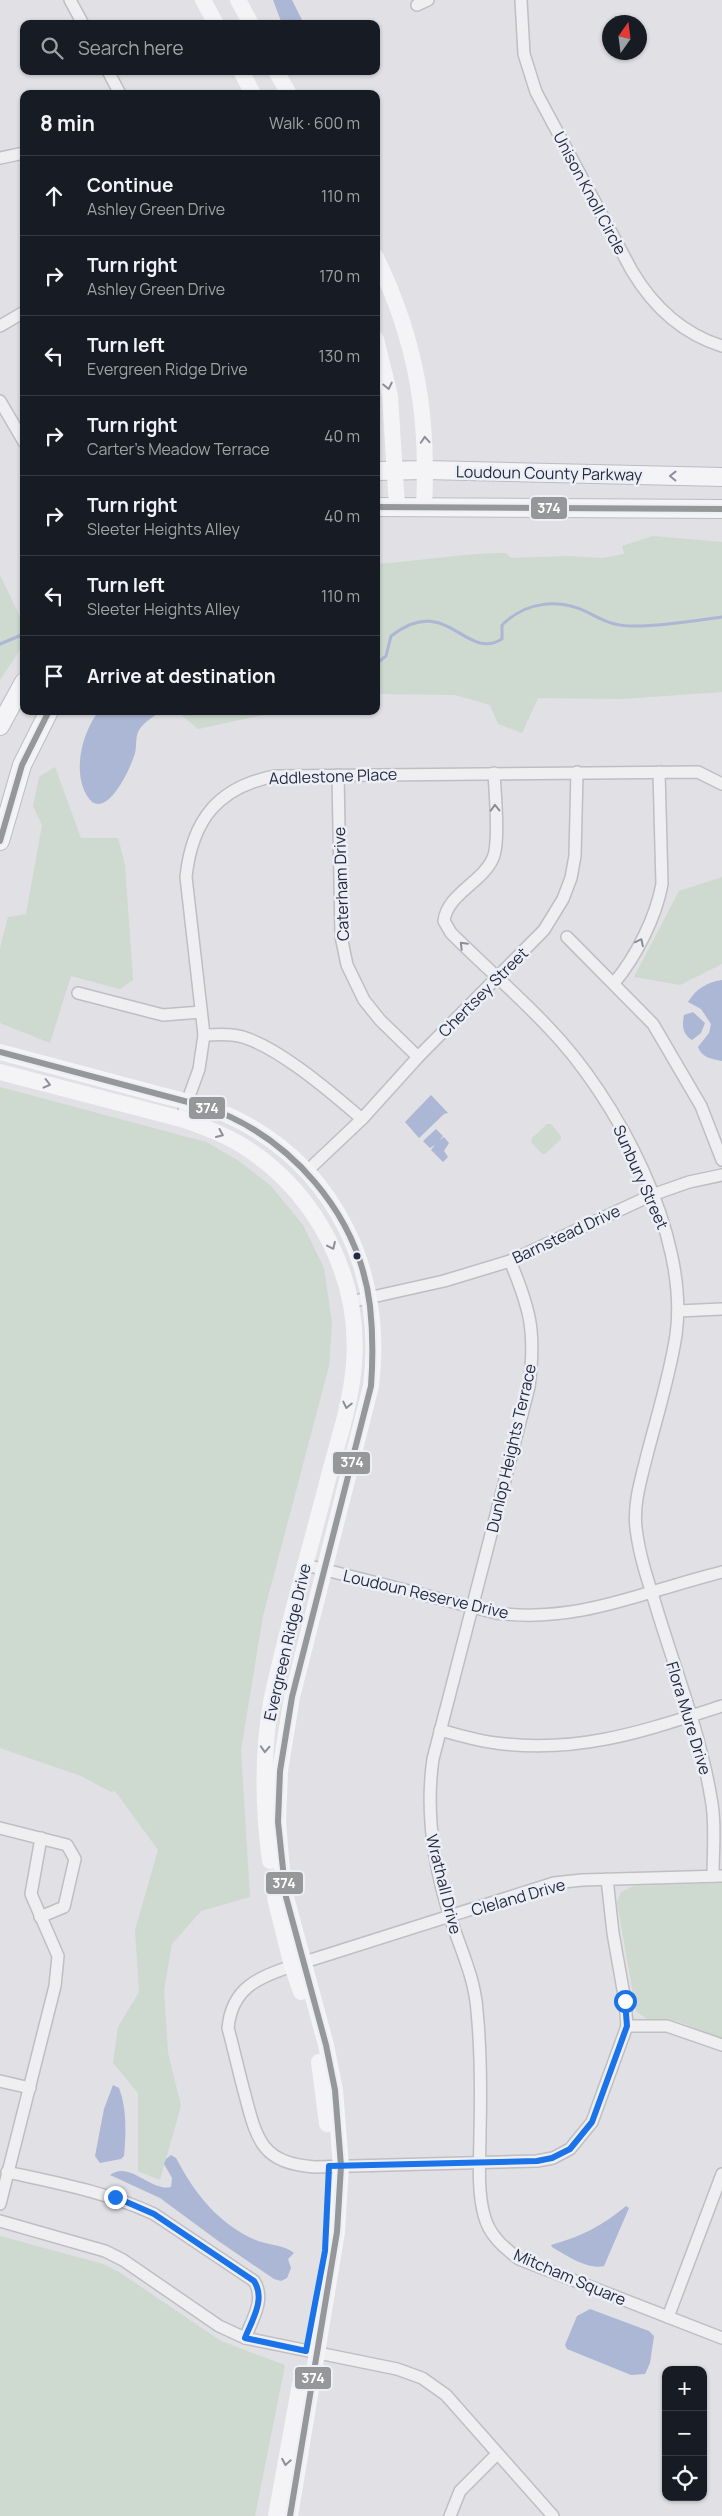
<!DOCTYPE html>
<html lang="en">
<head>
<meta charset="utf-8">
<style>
  :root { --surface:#171b24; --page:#20242c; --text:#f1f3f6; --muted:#9ea1a6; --line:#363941 }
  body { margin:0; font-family:Manrope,sans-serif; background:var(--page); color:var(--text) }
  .controls { position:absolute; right:15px; bottom:15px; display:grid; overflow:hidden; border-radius:10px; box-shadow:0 1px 4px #0004 }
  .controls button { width:45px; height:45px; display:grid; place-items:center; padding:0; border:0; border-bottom:1px solid var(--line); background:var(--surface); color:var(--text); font:25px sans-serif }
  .compass { position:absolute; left:602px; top:15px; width:45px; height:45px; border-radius:50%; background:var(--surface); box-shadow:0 1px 4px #0004; rotate:14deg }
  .stop { position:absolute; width:15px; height:15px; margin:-11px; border:4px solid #1a73e8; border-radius:50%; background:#fff }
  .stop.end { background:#1a73e8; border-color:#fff; box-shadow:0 1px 5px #0008 }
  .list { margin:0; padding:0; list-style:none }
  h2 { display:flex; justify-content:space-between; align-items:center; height:65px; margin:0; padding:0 20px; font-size:21px }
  h2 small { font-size:16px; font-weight:400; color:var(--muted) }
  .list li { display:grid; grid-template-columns:32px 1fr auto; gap:15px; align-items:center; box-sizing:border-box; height:80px; padding:0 20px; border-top:1px solid var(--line) }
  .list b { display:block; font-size:19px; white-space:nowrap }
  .list p { margin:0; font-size:16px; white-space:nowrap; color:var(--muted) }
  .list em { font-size:16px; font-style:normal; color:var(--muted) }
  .icon { flex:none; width:28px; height:28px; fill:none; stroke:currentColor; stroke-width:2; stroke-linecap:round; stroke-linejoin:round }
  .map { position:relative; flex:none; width:722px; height:2516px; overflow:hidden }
  .search { position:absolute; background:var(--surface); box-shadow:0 1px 4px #0004; left:20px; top:20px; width:360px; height:55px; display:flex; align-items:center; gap:12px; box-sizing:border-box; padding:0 18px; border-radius:10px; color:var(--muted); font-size:19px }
  .panel { position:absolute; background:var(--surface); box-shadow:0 1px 4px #0004; left:20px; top:90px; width:360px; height:625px; border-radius:10px }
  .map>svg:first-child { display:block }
  .green { fill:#ced9cf }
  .water { fill:#abb7d4 }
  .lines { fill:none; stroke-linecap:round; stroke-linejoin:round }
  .stream { stroke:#abb7d4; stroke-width:3 }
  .street-casing { stroke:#bebec3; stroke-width:14 }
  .primary-casing { stroke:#bbbdc3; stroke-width:20 }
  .street { stroke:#efeff2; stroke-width:11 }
  .secondary { stroke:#f4f4f6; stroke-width:16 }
  .primary { stroke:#f4f4f6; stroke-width:18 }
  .bus-1-casing { stroke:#eceff6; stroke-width:10 }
  .bus-1 { stroke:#969799; stroke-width:6 }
  .oneway { stroke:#8c8f9b }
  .oneway2 { stroke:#8a8c99 }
  .route { stroke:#1a73e8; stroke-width:6 }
  .bus-dot { fill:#252a40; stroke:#eceff6; stroke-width:2 }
  .labels { text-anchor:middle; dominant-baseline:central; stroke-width:5; stroke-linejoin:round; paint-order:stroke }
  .street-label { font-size:16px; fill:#252a40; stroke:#eceff6 }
  .line-badge { stroke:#eceff6; stroke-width:2 }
  .badge-label { font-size:14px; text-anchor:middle; font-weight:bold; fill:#fff }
</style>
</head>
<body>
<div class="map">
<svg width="722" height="2516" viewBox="0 0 722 2516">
  <rect width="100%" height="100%" fill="#e0e0e5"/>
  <g class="green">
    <path d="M653,536l69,6v150l-100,7 -84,-1 -16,35 -24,-9 -8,-19 -35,-10 -79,-1v-130c44,-3 87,-11 130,-11l5,5 56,-2 36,2 21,-4 -2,-8z"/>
    <path d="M0,575l24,50v19l-24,36z"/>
    <path d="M182,711h100l-84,18 -18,-15z"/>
    <path d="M55,767l26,71h37l7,27 8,115 -13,9 -49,-13 -21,67 -50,-20v-75l8,-31 18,-3 16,-89 -9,-19 6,-29z"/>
    <path d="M722,877v87l-42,21 -46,-8 45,-86z"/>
    <path d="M0,1087l206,55 33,19 32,25 32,39 21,43 8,55 -3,43 -66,250 -22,134 9,147 -49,14 -29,33 -8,46 4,63 13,53 -21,74 -22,-9v-78l-25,-30 5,-36 21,-35 -4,-62 23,-80 -43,-59 -4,1 -30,-16 -81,-28z"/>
    <path d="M547,1124h4l10,12v3l-16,15h-3l-11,-12 1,-4z"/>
    <path d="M722,1883v156l-45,-18 -30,-2 -11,-8 -19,-109 4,-10 13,-6z"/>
    <path d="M0,2236l103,28 16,8 102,69 64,24 -30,151h-255z"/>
  </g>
  <g class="water">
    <path d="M273,0h19l12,24h-22z"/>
    <path d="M99,711h64c-9,5 -18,10 -24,19 -4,7 -2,15 -4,23 -4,14 -25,61 -43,49 -22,-23 -11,-69 7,-91z"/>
    <path d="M722,980v81c-10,-2 -20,-3 -24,-14l11,-14 2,-9 -10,-15 -13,-7c8,-13 19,-20 34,-22z"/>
    <path d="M693,1012l12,11 -4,10 -9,7c-10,-6 -10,-15 -8,-25z"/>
    <path d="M431,1095l17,18 -4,1 -25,24 -14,-16z"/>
    <path d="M436,1129l7,7 -3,4 4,-3 5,6 -5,8 4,6 -5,5 -12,-12 4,-5 -5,3 -7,-7z"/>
    <path d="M113,2085l6,3c8,20 7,47 5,68l-3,3 -21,4 -5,-7 9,-47z"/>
    <path d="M171,2155l5,3c19,36 43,67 82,83 11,4 26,4 36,12l-6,6 3,9 -4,10 -6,3 -7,-2 -57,-39 -57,-42 -50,-23c19,-15 41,17 61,12l1,-9 -8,-14 2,-5z"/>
    <path d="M626,2206l3,2 -25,58c-17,4 -38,-11 -52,-19l-1,-2c29,-8 53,-20 75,-39z"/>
    <path d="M590,2309l59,22 5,5 -4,27 -5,11 -14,1 -64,-26 -2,-4 12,-29z"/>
  </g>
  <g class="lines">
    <g class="stream">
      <path d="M0,644l24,-10"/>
      <path d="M376,664l10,-8 5,-20c56,-44 74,26 111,3v-14c23,-23 56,-27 85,-13 16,8 24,13 43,14 28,1 64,-5 92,-9"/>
    </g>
    <g class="street-casing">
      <g id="street">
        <path d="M70,0l13,24"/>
        <path d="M521,0l3,54 12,38 96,179c21,35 51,63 90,75"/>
        <path d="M417,5l11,-5"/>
        <path d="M108,71l12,23"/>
        <path d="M0,158l24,-5"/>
        <path d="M0,326l24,-14"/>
        <path d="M0,401l24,41"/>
        <path d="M494,773c1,20 6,69 -1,85 -10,24 -46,36 -49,63l7,12c32,32 66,61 97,94 68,70 142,208 128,308 -6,39 -18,78 -28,116 -6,25 -15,51 -12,77 3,26 11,50 19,75 19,64 45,129 56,195 5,25 2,52 2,78"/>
        <path d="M338,775l3,161 6,29 17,35 16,20 38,37"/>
        <path d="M567,937l86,87 48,82 21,54"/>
        <path d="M614,983c22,-26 42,-66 48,-99l-3,-112"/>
        <path d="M78,993l85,22 38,-3"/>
        <path d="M204,1035c9,0 19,-1 28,0 37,3 101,59 130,84"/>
        <path d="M181,1119l18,-50 5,-34 -18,-158c6,-57 32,-90 89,-101l423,-4 24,12"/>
        <path d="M307,1171l55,-52 56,-62 126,-127 19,-31 8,-21 4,-22 2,-84"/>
        <path d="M510,1261c21,50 26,72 19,126l-96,372c-8,55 1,109 18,161 10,30 24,59 26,91 4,40 4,81 3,121 0,26 -3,57 4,83 5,20 19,32 35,44l203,79"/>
        <path d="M350,1302l94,-21 66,-20 142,-66 37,-13 33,-7"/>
        <path d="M678,1311l44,-2"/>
        <path d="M306,1565l190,48c83,11 148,-22 226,-41"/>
        <path d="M440,1730c18,5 37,11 56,13 83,11 148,-12 226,-37"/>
        <path d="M0,1828l67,17 8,14 -11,48 -24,10"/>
        <path d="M607,1879l6,54 12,68 2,25 -35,96 -22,27 -17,9 -16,3 -222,6c-53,-4 -58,-26 -70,-72 -6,-22 -11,-45 -17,-67 4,-40 29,-50 64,-62l262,-83 28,-3 140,-4"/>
        <path d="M627,2026h40l55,19"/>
        <path d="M0,2081l30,7"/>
        <path d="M7,2172c50,11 100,20 147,42l100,67c12,18 -2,39 -9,57"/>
        <path d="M0,2204l55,-218 3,-30 -27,-62 10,-56"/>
        <path d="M0,2221l105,30 18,9 96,66 26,12 152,31 25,9 24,17 107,121"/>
        <path d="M668,2317l54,-143"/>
        <path d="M450,2516l10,-25 37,-37"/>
      </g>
    </g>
    <g class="primary-casing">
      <g id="primary">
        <path d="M376,471l50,-1 296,7"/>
        <path d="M376,507l346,2"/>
        <path d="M0,726l24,-44"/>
        <path d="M0,841l22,-76 27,-54"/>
      </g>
    </g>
    <use href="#street" class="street"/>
    <g class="secondary">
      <path d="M203,0l13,24"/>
      <path d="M238,0l13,24"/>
      <path d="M241,71l12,23"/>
      <path d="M276,71l13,23"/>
      <path d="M376,257c40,83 53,158 48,249"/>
      <path d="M376,339l14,57 7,110"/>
      <path d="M0,1052c50,13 100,27 150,40 28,8 58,13 84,26 103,50 151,157 137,268l-79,311 -12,74 -2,51 4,49 4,26 40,148 9,45 6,76 -4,66 -47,284"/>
      <path d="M0,1072l181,47c21,7 43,15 62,27 73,46 118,131 111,218 -3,39 -16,77 -26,115 -19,74 -41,148 -57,223 -9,53 -8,107 -1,159"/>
      <path d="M275,1898l17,68 9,26"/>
      <path d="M319,2062l8,62"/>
      <path d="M276,2516l24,-132"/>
    </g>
    <use href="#primary" class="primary"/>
    <g class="bus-1-casing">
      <g id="bus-1">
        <path d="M376,507l346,2"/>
        <path d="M0,841l22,-76 27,-54"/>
        <path d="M0,1052l203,54c87,29 156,108 167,200 3,27 3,53 1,80l-79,311 -12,74 -2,51 8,75 40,148 9,45 6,76 -4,66 -47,284"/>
      </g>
    </g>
    <use href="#bus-1" class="bus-1"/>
  </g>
  <defs><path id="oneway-chevron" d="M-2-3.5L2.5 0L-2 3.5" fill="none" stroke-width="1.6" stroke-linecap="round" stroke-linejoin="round" transform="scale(1.25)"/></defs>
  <g class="oneway">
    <use href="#oneway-chevron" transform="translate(388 386) rotate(78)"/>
    <use href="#oneway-chevron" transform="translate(425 440) rotate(-94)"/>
    <use href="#oneway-chevron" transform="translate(673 476) rotate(-179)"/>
    <use href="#oneway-chevron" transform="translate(47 1084) rotate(14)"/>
    <use href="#oneway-chevron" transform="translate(220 1134) rotate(24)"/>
    <use href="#oneway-chevron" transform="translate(332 1246) rotate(65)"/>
    <use href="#oneway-chevron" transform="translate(347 1405) rotate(102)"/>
    <use href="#oneway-chevron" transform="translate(265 1749) rotate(93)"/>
    <use href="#oneway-chevron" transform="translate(286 2462) rotate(100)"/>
  </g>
  <g class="oneway2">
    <use href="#oneway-chevron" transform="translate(495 808) rotate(-91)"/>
    <use href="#oneway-chevron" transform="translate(640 942) rotate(-64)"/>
    <use href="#oneway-chevron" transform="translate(463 945) rotate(-135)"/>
  </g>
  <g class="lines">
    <path class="route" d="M115,2197l39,17 100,67c12,18 -2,39 -9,57l61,13 19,-100 4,-85 208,-5 15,-3 18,-9 22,-27 35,-96 -2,-25"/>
  </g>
  <circle class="bus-dot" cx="357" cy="1256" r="4.5"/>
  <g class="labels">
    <g class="street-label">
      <text transform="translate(590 193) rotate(62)">Unison Knoll Circle</text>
      <text transform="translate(549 473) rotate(1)">Loudoun County Parkway</text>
      <text transform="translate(333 776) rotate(-2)">Addlestone Place</text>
      <text transform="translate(341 884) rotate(-92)">Caterham Drive</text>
      <text transform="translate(483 992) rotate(-45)">Chertsey Street</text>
      <text transform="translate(641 1177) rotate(66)">Sunbury Street</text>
      <text transform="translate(566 1234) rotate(-25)">Barnstead Drive</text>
      <text transform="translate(511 1448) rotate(-77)">Dunlop Heights Terrace</text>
      <text transform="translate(426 1594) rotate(13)">Loudoun Reserve Drive</text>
      <text transform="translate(287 1642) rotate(-77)">Evergreen Ridge Drive</text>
      <text transform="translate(689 1718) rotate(73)">Flora Mure Drive</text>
      <text transform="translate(444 1884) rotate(76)">Wrathall Drive</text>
      <text transform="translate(518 1897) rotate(-16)">Cleland Drive</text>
      <text transform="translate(570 2277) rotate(23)">Mitcham Square</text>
    </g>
  </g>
  <g class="line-badge">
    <rect x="530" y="496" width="38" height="24" rx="5" fill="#969799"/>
    <rect x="188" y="1096" width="38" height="24" rx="5" fill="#969799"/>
    <rect x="332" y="1451" width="39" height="24" rx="5" fill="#969799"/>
    <rect x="265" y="1871" width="39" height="24" rx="5" fill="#969799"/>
    <rect x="294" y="2366" width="38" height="24" rx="5" fill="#969799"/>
  </g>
  <g class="badge-label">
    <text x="549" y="513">374</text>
    <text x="207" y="1113">374</text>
    <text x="352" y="1467">374</text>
    <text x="284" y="1888">374</text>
    <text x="313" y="2383">374</text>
  </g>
</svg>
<div class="controls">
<button>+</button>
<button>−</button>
<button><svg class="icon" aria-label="locate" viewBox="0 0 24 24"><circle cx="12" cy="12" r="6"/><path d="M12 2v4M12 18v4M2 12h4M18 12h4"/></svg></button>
</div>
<svg class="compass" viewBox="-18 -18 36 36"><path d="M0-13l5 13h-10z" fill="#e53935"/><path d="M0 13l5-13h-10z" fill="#9ea1a6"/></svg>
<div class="stop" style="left:625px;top:2001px"></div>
<div class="stop end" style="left:115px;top:2197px"></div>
<div class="search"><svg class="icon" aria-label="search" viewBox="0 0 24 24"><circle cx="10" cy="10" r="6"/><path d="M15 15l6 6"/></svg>Search here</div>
<section class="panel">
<h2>8 min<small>Walk · 600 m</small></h2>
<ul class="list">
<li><svg class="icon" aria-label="ahead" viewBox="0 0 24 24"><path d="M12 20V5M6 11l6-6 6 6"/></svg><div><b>Continue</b><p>Ashley Green Drive</p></div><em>110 m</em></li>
<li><svg class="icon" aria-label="right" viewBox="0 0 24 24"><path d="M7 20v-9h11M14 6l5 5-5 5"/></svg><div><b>Turn right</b><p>Ashley Green Drive</p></div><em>170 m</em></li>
<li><svg class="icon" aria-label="left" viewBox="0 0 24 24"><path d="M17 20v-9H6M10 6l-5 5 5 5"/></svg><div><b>Turn left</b><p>Evergreen Ridge Drive</p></div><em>130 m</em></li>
<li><svg class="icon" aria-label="right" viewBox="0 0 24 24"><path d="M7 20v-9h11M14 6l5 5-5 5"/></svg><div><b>Turn right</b><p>Carter's Meadow Terrace</p></div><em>40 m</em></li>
<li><svg class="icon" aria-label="right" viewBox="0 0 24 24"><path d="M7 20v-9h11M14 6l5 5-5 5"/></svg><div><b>Turn right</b><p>Sleeter Heights Alley</p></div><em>40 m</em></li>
<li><svg class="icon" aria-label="left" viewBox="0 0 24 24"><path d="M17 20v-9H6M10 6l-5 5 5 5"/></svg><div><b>Turn left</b><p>Sleeter Heights Alley</p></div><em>110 m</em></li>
<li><svg class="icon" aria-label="arrive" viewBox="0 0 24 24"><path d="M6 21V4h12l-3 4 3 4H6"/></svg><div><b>Arrive at destination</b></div></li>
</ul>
</section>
</div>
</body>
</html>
